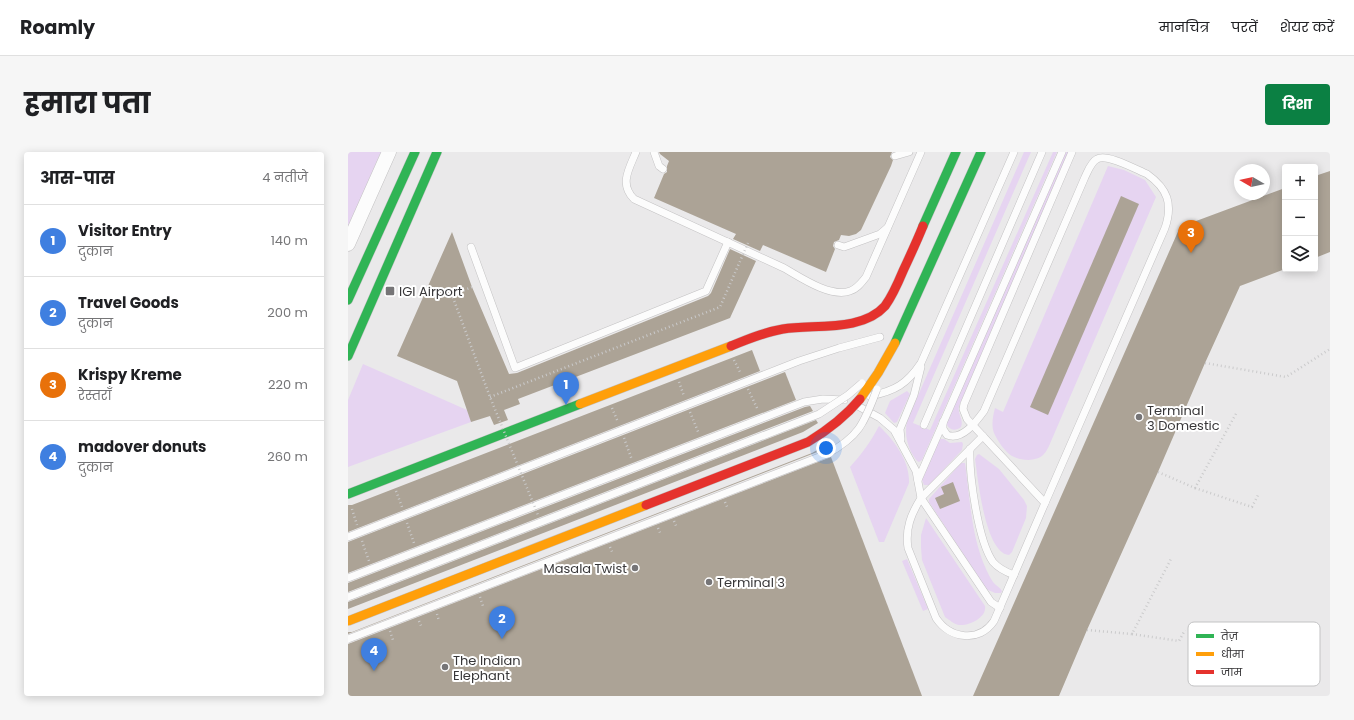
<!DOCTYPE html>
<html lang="hi">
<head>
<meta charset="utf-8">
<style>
  :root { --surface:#fff; --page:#f6f6f6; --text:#202124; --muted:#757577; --line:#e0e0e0; --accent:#0b8043 }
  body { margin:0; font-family:Poppins,"Noto Sans Devanagari",sans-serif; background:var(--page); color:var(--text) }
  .controls { position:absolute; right:12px; top:12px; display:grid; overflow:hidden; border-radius:4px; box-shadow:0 2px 10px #0003 }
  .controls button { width:36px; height:36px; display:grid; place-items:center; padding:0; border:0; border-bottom:1px solid var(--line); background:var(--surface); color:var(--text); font:20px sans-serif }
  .compass { position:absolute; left:886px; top:12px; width:36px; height:36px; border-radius:50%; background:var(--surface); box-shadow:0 2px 10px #0003; rotate:279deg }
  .you { position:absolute; left:478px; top:296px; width:14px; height:14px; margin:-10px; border:3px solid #fff; border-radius:50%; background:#1a73e8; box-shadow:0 0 0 6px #1a73e833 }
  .badge { display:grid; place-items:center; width:26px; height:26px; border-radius:50%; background:var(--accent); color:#fff; font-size:13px; font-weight:700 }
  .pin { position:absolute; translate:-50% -33px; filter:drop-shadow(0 1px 2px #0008) }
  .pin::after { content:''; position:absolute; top:21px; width:14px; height:12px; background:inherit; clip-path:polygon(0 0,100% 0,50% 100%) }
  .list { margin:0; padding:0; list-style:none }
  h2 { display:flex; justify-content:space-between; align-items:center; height:52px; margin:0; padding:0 16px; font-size:17px }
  h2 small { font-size:13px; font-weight:400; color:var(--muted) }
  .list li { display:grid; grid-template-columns:26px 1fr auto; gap:12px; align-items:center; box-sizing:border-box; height:72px; padding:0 16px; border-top:1px solid var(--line) }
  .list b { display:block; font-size:15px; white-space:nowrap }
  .list p { margin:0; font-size:13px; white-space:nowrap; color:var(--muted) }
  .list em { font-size:13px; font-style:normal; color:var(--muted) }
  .icon { flex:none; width:22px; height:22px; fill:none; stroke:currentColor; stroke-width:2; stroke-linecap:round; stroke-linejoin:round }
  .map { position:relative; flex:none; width:982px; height:544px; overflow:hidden; border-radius:4px }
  header { display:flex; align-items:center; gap:24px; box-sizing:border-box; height:56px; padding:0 20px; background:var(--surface); border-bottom:1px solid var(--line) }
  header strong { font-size:19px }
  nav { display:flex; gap:22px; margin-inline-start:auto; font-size:14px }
  .intro { display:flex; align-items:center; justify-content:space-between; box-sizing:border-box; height:96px; padding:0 24px }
  h1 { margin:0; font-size:28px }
  .button { padding:10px 18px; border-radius:4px; background:var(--accent); color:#fff; font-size:14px; font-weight:700 }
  main { display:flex; gap:24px; padding:0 24px }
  aside { flex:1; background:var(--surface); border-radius:4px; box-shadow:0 2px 10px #0003 }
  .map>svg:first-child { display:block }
  .green { fill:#e6d4f1 }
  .building { fill:#aca396 }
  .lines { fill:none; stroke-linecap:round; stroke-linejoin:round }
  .lane-casing { stroke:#c3c2c3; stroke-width:8 }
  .street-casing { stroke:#c3c2c3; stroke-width:15 }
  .fast-casing { stroke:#c3c2c3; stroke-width:10 }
  .slow-casing { stroke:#c3c2c3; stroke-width:10 }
  .jam-casing { stroke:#c3c2c3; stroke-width:10 }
  .path { stroke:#cacacb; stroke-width:2.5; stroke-dasharray:1 3; stroke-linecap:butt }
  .lane { stroke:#fcfcfc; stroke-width:7 }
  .street { stroke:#fcfcfc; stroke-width:14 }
  .fast { stroke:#30b455; stroke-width:9 }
  .slow { stroke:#ff9f0a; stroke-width:9 }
  .jam { stroke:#e5322d; stroke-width:9 }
  .lane-bridge-casing { stroke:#c3c2c3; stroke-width:8; stroke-linecap:butt }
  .slow-bridge-casing { stroke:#c3c2c3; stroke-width:10; stroke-linecap:butt }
  .jam-bridge-casing { stroke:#c3c2c3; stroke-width:10; stroke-linecap:butt }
  .path-bridge { stroke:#cacacb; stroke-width:2.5; stroke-dasharray:1 3; stroke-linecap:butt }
  .lane-bridge { stroke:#fcfcfc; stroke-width:7 }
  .slow-bridge { stroke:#ff9f0a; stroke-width:9 }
  .jam-bridge { stroke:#e5322d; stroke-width:9 }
  .poi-dot { fill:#767577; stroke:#fff; stroke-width:1.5 }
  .labels { text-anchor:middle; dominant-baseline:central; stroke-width:4; stroke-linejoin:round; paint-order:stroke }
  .poi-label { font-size:13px; fill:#383739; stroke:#fff; text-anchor:start }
  .key { fill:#fff; stroke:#c3c3c4; stroke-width:1 }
  .key-label { font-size:11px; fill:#383739 }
</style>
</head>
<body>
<header>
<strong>Roamly</strong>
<nav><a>मानचित्र</a><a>परतें</a><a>शेयर करें</a></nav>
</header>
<div class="intro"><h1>हमारा पता</h1><a class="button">दिशा</a></div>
<main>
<aside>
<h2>आस-पास<small>4 नतीजे</small></h2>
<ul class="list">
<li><span class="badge" style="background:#3f7fe0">1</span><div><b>Visitor Entry</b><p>दुकान</p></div><em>140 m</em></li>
<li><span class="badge" style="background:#3f7fe0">2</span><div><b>Travel Goods</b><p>दुकान</p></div><em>200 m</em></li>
<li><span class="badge" style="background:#e8710a">3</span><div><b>Krispy Kreme</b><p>रेस्तराँ</p></div><em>220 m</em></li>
<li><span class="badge" style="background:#3f7fe0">4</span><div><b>madover donuts</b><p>दुकान</p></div><em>260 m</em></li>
</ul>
</aside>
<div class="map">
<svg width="982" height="544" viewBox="0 0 982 544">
  <rect width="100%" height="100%" fill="#eae9ea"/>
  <g class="green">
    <path d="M0,0h33l-33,75z"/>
    <path d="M676,0h7l-118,271 17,7 123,-278h4l-135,308 -3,2c-4,-2 -5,-6 -8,-10 -5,-11 -6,-20 -4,-31z"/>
    <path d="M716,0h5l-110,254c-2,8 5,13 2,21 -6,5 -13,3 -15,-5z"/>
    <path d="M760,14l16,4 21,10 11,17 -107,249c-1,2 -3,6 -5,8 -7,8 -23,7 -32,2 -7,-4 -15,-16 -18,-23 -3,-8 -1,-17 1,-25l8,4z"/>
    <path d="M15,212l104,46 4,12 -123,45v-67z"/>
    <path d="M559,239l3,3 -13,28 -3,1 -9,-10 5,-12z"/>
    <path d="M531,274c15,14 31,35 30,57l-25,59h-5l-29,-75c12,-13 21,-26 29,-41z"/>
    <path d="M593,287h3l6,4 12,-1 1,2 -1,6 -33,35h-5l-2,-5 17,-40z"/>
    <path d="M631,302l20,15 25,31 3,6 -1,12 -14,34 -3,3c-24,-2 -31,-76 -34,-96l2,-4z"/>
    <path d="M613,311h4c5,35 6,73 21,106 2,4 4,9 7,13 3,4 7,5 9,9l-1,2h-6l-9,-4 -57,-87v-3z"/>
    <path d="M578,366l59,88c2,11 -15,20 -26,19 -6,-1 -9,-5 -14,-8l-23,-57 -1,-12v-13z"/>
    <path d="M559,407l21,50 -5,2 -21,-50z"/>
  </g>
  <g class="building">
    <path d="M311,0h233l-2,5 3,3 -2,6 -30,64 -5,4 -7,2 -8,-1 -2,5 -5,2 -1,4 2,3 -9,23 -63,-27 -3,6 -27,-12 3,-5 -82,-36 10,-24 3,-2v-6l2,-5 -9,-7z"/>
    <path d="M982,19v81l-15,6v-82z"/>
    <path d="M937,36v81l-45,17 -35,77 -47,109 -71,158 -28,66h-86l207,-469z"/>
    <path d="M773,44l18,8 -91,211 -18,-8z"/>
    <path d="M104,80l20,55 37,87 8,-1 191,-77 3,-3 19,-44 26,12 -26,57 -212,81 2,5 -16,6 4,10 -14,5 -4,-9 -19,6 -14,-41 -60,-25z"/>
    <path d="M404,198l8,21 -412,161v-27h4z"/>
    <path d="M437,220l11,28 -448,173v-31z"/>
    <path d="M462,254l3,5 -465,181v-9l457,-176z"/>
    <path d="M468,268l2,3 -15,9 -455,177v-7z"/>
    <path d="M478,293l2,3 -3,1 -477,185v-2h4l460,-179z"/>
    <path d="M483,305l91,239h-574v-52z"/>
    <path d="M605,330l7,19 -20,8 -5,-11 9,-4 -3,-7z"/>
  </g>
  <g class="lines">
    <g class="lane-casing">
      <g id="lane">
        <path d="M288,0c-7,17 -17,32 -2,47l150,69c16,9 46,30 66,23 7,-2 11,-8 16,-14l55,-125"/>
        <path d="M306,0l5,14 4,3"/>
        <path d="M547,4l14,-4"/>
        <path d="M490,93l6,2 3,-1 33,-12 7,-6"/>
        <path d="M123,95l44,121 191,-77 22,-49"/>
        <path d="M522,244c25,-5 37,-12 51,-33l93,-211"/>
        <path d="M508,253l24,13 14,12 22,41 5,27c-10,16 -16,31 -13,50l28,70c14,21 43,25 58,3l51,-118 -78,-84 -4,-10 1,-5 108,-252"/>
        <path d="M595,270v7l4,6c15,6 29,-13 37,-24l101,-234c3,-6 6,-15 12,-18 10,-6 40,11 50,15 21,15 26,30 18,54l-120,275"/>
        <path d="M576,273l118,-273"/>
        <path d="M635,284l-62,62 70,104 9,6"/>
        <path d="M553,287l-1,-10 14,-34 7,-28"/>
        <path d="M622,297c-1,26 8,92 23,113 6,7 13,10 21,13"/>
        <path d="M570,328l144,-328"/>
        <path d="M0,385l451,-176 40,-13 41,-11"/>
        <path d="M0,426l456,-176 19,-3 21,1"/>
      </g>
    </g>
    <g class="street-casing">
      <path id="street" d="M0,92l41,-92"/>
    </g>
    <g class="fast-casing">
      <g id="fast">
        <path d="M575,74l33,-74"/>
        <path d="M0,148l67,-148"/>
        <path d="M547,191l86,-191"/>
        <path d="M0,204l89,-204"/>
        <path d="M0,342l232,-90"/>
      </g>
    </g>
    <g class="slow-casing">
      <path id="slow" d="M232,252l151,-58"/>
    </g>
    <g class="jam-casing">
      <path id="jam" d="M383,194c17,-7 34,-14 52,-17 31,-5 79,3 102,-23 8,-11 13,-23 18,-35 7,-15 14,-30 20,-45"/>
    </g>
    <g class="path">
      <path d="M386,208l7,14"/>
      <path d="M857,211l81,14 44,-28"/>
      <path d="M331,230l5,14"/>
      <path d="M400,237l10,21"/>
      <path d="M264,256l6,14"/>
      <path d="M342,260l9,22"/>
      <path d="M276,286l8,22"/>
      <path d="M810,320l37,16 42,-76"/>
      <path d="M847,336l57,19 7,-14"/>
      <path d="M48,339l6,16"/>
      <path d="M377,350l3,7"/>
      <path d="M4,357l5,16"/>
      <path d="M326,369l3,7"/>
      <path d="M59,371l7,20"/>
      <path d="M310,376l3,7"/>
      <path d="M14,389l7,20"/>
      <path d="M262,395l3,7"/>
      <path d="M132,445l3,9"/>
      <path d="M89,462l2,7"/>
      <path d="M71,469l3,7"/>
      <path d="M739,478l45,4 40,-77"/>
      <path d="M42,479l3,9"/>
      <path d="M784,482l47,7 6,-11"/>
      <path d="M23,487l3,7"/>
    </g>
    <use href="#lane" class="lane"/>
    <use href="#street" class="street"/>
    <use href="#fast" class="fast"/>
    <use href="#slow" class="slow"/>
    <use href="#jam" class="jam"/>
    <g class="lane-bridge-casing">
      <g id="lane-bridge">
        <path d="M0,445l471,-183 29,-19 14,-12"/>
        <path d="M0,487l479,-185c33,-18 37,-31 50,-65"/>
      </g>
    </g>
    <g class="slow-bridge-casing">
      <g id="slow-bridge">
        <path d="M512,247l18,-26 17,-30"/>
        <path d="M0,469l298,-116"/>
      </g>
    </g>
    <g class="jam-bridge-casing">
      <path id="jam-bridge" d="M298,353l162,-63c20,-12 37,-25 52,-43"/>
    </g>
    <g class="path-bridge">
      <path d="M124,135l-20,8 38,102 48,118"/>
      <path d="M142,245l230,-90 28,-64"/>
      <path d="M211,416l2,5"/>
    </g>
    <use href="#lane-bridge" class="lane-bridge"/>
    <use href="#slow-bridge" class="slow-bridge"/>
    <use href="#jam-bridge" class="jam-bridge"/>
  </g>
  <g class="poi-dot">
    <rect x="37" y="134" width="10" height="10" rx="2"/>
    <circle cx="791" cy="265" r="4"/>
    <circle cx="287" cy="416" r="4"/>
    <circle cx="361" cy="430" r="4"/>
    <circle cx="97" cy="515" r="4"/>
  </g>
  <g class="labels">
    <g class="poi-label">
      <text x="51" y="139">IGI Airport</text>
      <text x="799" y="258">Terminal<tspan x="799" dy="15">3 Domestic</tspan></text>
      <text x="279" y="416" text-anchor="end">Masala Twist</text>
      <text x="369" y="430">Terminal 3</text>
      <text x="105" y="508">The Indian<tspan x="105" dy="15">Elephant</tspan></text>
    </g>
  </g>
  <rect x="840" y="470" width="132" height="64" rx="6" class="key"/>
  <rect x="848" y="482" width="18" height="4" fill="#30b455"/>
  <rect x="848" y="500" width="18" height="4" fill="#ff9f0a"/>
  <rect x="848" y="518" width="18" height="4" fill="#e5322d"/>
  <g class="key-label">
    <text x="873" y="488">तेज़</text>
    <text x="873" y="506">धीमा</text>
    <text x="873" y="524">जाम</text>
  </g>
</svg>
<div class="controls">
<button>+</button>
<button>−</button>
<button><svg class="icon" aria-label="layers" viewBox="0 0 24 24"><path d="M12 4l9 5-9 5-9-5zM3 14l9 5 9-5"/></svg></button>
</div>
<svg class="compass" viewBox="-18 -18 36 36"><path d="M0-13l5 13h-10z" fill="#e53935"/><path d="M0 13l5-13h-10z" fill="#757577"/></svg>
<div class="you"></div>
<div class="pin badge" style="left:218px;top:253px;background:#3f7fe0">1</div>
<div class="pin badge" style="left:154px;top:487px;background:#3f7fe0">2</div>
<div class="pin badge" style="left:843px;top:101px;background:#e8710a">3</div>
<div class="pin badge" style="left:26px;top:519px;background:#3f7fe0">4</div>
</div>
</main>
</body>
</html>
